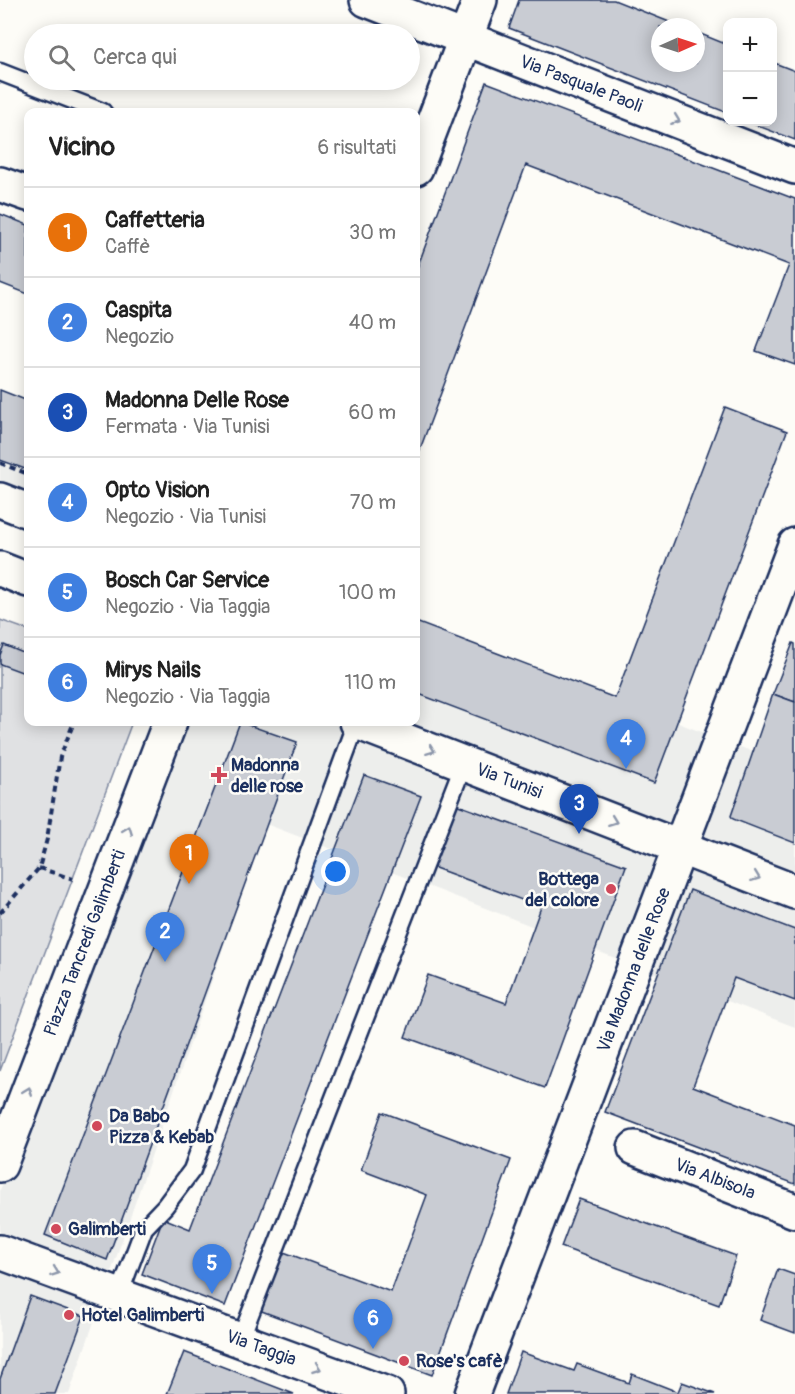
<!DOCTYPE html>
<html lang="it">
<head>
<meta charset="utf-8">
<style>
  :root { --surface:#fff; --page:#f6f6f6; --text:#222; --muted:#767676; --line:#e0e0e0; --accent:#ea580c }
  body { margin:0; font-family:Pangolin,sans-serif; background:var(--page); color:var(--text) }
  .controls { position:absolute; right:18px; top:18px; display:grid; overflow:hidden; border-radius:12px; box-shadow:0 3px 15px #0003 }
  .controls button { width:54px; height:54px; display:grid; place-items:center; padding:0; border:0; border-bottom:2px solid var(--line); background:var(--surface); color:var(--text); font:30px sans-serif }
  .compass { position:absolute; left:651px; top:18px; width:54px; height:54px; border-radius:50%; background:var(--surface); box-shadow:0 3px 15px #0003; rotate:87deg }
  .you { position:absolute; left:336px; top:872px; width:21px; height:21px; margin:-15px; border:4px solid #fff; border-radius:50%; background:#1a73e8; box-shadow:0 0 0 9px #1a73e833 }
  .badge { display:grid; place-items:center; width:39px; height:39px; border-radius:50%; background:var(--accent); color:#fff; font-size:20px; font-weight:700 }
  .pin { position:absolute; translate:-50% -50px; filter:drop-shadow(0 2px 3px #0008) }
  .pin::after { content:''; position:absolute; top:32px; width:21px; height:18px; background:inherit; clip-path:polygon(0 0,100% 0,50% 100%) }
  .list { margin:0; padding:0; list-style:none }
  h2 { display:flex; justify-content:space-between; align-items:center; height:78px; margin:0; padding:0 24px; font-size:26px }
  h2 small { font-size:20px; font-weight:400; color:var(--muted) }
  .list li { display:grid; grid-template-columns:39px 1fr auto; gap:18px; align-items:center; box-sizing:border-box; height:90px; padding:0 24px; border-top:2px solid var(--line) }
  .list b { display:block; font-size:22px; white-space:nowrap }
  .list p { margin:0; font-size:20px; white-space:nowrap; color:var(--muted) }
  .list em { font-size:20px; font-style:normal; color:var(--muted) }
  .icon { flex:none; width:33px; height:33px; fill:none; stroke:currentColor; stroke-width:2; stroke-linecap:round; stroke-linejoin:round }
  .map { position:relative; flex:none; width:795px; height:1394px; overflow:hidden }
  .search { position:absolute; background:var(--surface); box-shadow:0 3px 15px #0003; left:24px; top:24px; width:396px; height:66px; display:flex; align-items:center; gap:15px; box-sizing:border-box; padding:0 21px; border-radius:33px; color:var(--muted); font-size:22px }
  .panel { position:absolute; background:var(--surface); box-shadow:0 3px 15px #0003; left:24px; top:108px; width:396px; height:618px; border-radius:12px }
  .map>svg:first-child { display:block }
  .built { fill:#edeeec }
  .green { fill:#e0e1e3; stroke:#7e88a0; stroke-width:1.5 }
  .building { fill:#c9ccd3; stroke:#1b2f5e; stroke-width:1.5 }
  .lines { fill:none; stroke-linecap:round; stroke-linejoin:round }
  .lane-casing { stroke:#1b2f5e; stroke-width:21 }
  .street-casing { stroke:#1b2f5e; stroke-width:38 }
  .path { stroke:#1b2f5e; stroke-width:4; stroke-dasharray:6 4.5; stroke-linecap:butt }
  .lane { stroke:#fdfcf7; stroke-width:16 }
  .street { stroke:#fdfcf7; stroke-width:33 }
  .oneway { stroke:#8c96aa }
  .poi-dot { fill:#d1495b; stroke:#fdfcf7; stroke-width:2 }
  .labels { text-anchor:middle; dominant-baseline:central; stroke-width:5; stroke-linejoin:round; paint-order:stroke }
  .street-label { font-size:18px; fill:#1b2f5e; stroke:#fdfcf7 }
  .poi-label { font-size:18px; font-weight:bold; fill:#1b2f5e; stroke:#fdfcf7; text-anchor:start }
</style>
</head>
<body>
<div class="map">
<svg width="795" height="1394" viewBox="0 0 795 1394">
  <rect width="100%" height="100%" fill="#fdfcf7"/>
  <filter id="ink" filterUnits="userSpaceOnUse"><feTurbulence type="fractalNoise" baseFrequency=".0167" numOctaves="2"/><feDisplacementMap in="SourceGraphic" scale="12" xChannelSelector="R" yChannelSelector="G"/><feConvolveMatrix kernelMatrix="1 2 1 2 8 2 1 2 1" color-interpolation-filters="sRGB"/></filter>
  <g filter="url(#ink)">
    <g class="built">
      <path d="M0,390l28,11v110l-28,-11z"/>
      <path d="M416,622l379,146v259l-529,-203 -197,570h-69v-204l184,-468h232z"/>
    </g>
    <path class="green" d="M0,620l28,10v92h104l-132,349z"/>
    <g class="building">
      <path d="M519,0h95l68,27h-22v36h36v-31l32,13v68l-219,-85z"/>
      <path d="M772,62l23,9v69l-47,-18h24z"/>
      <path d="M486,82l309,117v166l-39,-14 33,-86 -263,-100 -110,295v-189z"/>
      <path d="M0,214l28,11v69l-28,-11z"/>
      <path d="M0,390l28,11v69l-28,-10z"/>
      <path d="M725,407l62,24 -133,352 -238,-90v-71l199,76z"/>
      <path d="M793,643l2,1v58l-22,-8z"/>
      <path d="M4,645l24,10 -1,19 -27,-10v-9z"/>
      <path d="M773,694l22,8v141l-62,-24 -2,-3z"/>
      <path d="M240,722l57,20 -190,518 -62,-25z"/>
      <path d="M364,775l57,21 -196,510 -83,-32 21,-56 27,11z"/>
      <path d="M450,802l176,64 -81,222 -140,-51 23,-62 78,28 35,-96 -114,-42z"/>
      <path d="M690,890l105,40v71l-61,-23 -41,108 102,39v59l-190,-72z"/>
      <path d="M382,1112l129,48 -79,215 -173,-65 22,-59 110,41 36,-97 -66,-25z"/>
      <path d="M579,1199l157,57 -17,49 -158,-58z"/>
      <path d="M778,1269l17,6v58l-35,-13z"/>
      <path d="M30,1296l54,20 -29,78h-55v-15z"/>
      <path d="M184,1352l110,42h-127z"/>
      <path d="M521,1352l53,19 3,-7 52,19 3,-9 46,18 4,-10 33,12h-209z"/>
    </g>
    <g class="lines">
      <g class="lane-casing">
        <g id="lane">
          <path d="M0,72l103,40"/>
          <path d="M119,1295l25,-67 21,-22 27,-36 165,-448"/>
          <path d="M240,1340l224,-577"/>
        </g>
      </g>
      <g class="street-casing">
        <g id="street">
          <path d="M367,0l428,167"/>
          <path d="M416,168l64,-168"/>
          <path d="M0,184l28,10"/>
          <path d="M0,500l28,11"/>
          <path d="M0,569l28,11"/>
          <path d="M357,722l438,170"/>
          <path d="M635,1148l160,63"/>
          <path d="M0,1165l170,-443"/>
          <path d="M0,1252l387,142"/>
          <path d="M472,1394l323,-849"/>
        </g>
      </g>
      <g class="path">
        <path d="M0,463l28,11"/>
        <path d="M39,868l34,11"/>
        <path d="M0,913l39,-45 8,-29 13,-82 14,-35"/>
      </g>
      <use href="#lane" class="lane"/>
      <use href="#street" class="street"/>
    </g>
    <defs><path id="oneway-chevron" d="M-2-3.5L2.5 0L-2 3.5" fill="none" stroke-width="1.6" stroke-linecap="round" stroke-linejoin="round" transform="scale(1.5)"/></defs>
    <g class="oneway">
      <use href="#oneway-chevron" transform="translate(676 120) rotate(21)"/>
      <use href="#oneway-chevron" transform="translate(431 750) rotate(21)"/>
      <use href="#oneway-chevron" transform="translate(613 821) rotate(21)"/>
      <use href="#oneway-chevron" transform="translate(128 830) rotate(-69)"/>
      <use href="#oneway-chevron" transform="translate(756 877) rotate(21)"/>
      <use href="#oneway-chevron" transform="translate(28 1091) rotate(-69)"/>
      <use href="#oneway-chevron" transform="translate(55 1272) rotate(20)"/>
      <use href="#oneway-chevron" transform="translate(317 1368) rotate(20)"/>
    </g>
  </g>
  <g class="poi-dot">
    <path d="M216 766h6v6h6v6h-6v6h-6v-6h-6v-6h6z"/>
    <circle cx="611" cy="889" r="6"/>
    <circle cx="97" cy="1126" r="6"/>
    <circle cx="56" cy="1229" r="6"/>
    <circle cx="69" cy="1315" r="6"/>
    <circle cx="404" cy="1361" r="6"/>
  </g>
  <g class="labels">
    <g class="street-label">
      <text transform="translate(581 84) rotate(21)">Via Pasquale Paoli</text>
      <text transform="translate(509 781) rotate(21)">Via Tunisi</text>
      <text transform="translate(85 943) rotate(-69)">Piazza Tancredi Galimberti</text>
      <text transform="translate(634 970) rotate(-69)">Via Madonna delle Rose</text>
      <text transform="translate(715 1179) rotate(21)">Via Albisola</text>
      <text transform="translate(261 1348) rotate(20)">Via Taggia</text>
    </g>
    <g class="poi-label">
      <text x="231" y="765">Madonna<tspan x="231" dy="21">delle rose</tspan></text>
      <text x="599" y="879" text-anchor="end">Bottega<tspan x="599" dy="21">del colore</tspan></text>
      <text x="109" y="1116">Da Babo<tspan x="109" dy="21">Pizza &amp; Kebab</tspan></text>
      <text x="68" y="1229">Galimberti</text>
      <text x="81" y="1315">Hotel Galimberti</text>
      <text x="416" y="1361">Rose's cafè</text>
    </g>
  </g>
</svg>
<div class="controls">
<button>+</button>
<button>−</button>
</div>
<svg class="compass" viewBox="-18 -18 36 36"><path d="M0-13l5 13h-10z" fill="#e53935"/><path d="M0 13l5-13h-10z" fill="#767676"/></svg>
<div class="you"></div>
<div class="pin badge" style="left:189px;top:884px;background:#e8710a">1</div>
<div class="pin badge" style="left:165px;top:962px;background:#3f7fe0">2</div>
<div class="pin badge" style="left:579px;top:834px;background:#1a4fb4">3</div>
<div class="pin badge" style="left:626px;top:769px;background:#3f7fe0">4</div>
<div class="pin badge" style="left:212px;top:1294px;background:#3f7fe0">5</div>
<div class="pin badge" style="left:373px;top:1349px;background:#3f7fe0">6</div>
<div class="search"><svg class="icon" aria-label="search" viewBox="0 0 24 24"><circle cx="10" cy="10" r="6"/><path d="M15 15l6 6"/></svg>Cerca qui</div>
<section class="panel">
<h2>Vicino<small>6 risultati</small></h2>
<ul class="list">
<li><span class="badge" style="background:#e8710a">1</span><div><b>Caffetteria</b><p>Caffè</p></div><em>30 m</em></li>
<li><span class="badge" style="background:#3f7fe0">2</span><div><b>Caspita</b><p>Negozio</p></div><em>40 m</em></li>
<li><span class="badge" style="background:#1a4fb4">3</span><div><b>Madonna Delle Rose</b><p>Fermata · Via Tunisi</p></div><em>60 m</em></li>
<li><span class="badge" style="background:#3f7fe0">4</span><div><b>Opto Vision</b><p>Negozio · Via Tunisi</p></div><em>70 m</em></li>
<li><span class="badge" style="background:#3f7fe0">5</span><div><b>Bosch Car Service</b><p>Negozio · Via Taggia</p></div><em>100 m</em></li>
<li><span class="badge" style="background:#3f7fe0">6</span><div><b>Mirys Nails</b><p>Negozio · Via Taggia</p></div><em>110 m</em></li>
</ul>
</section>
</div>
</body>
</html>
